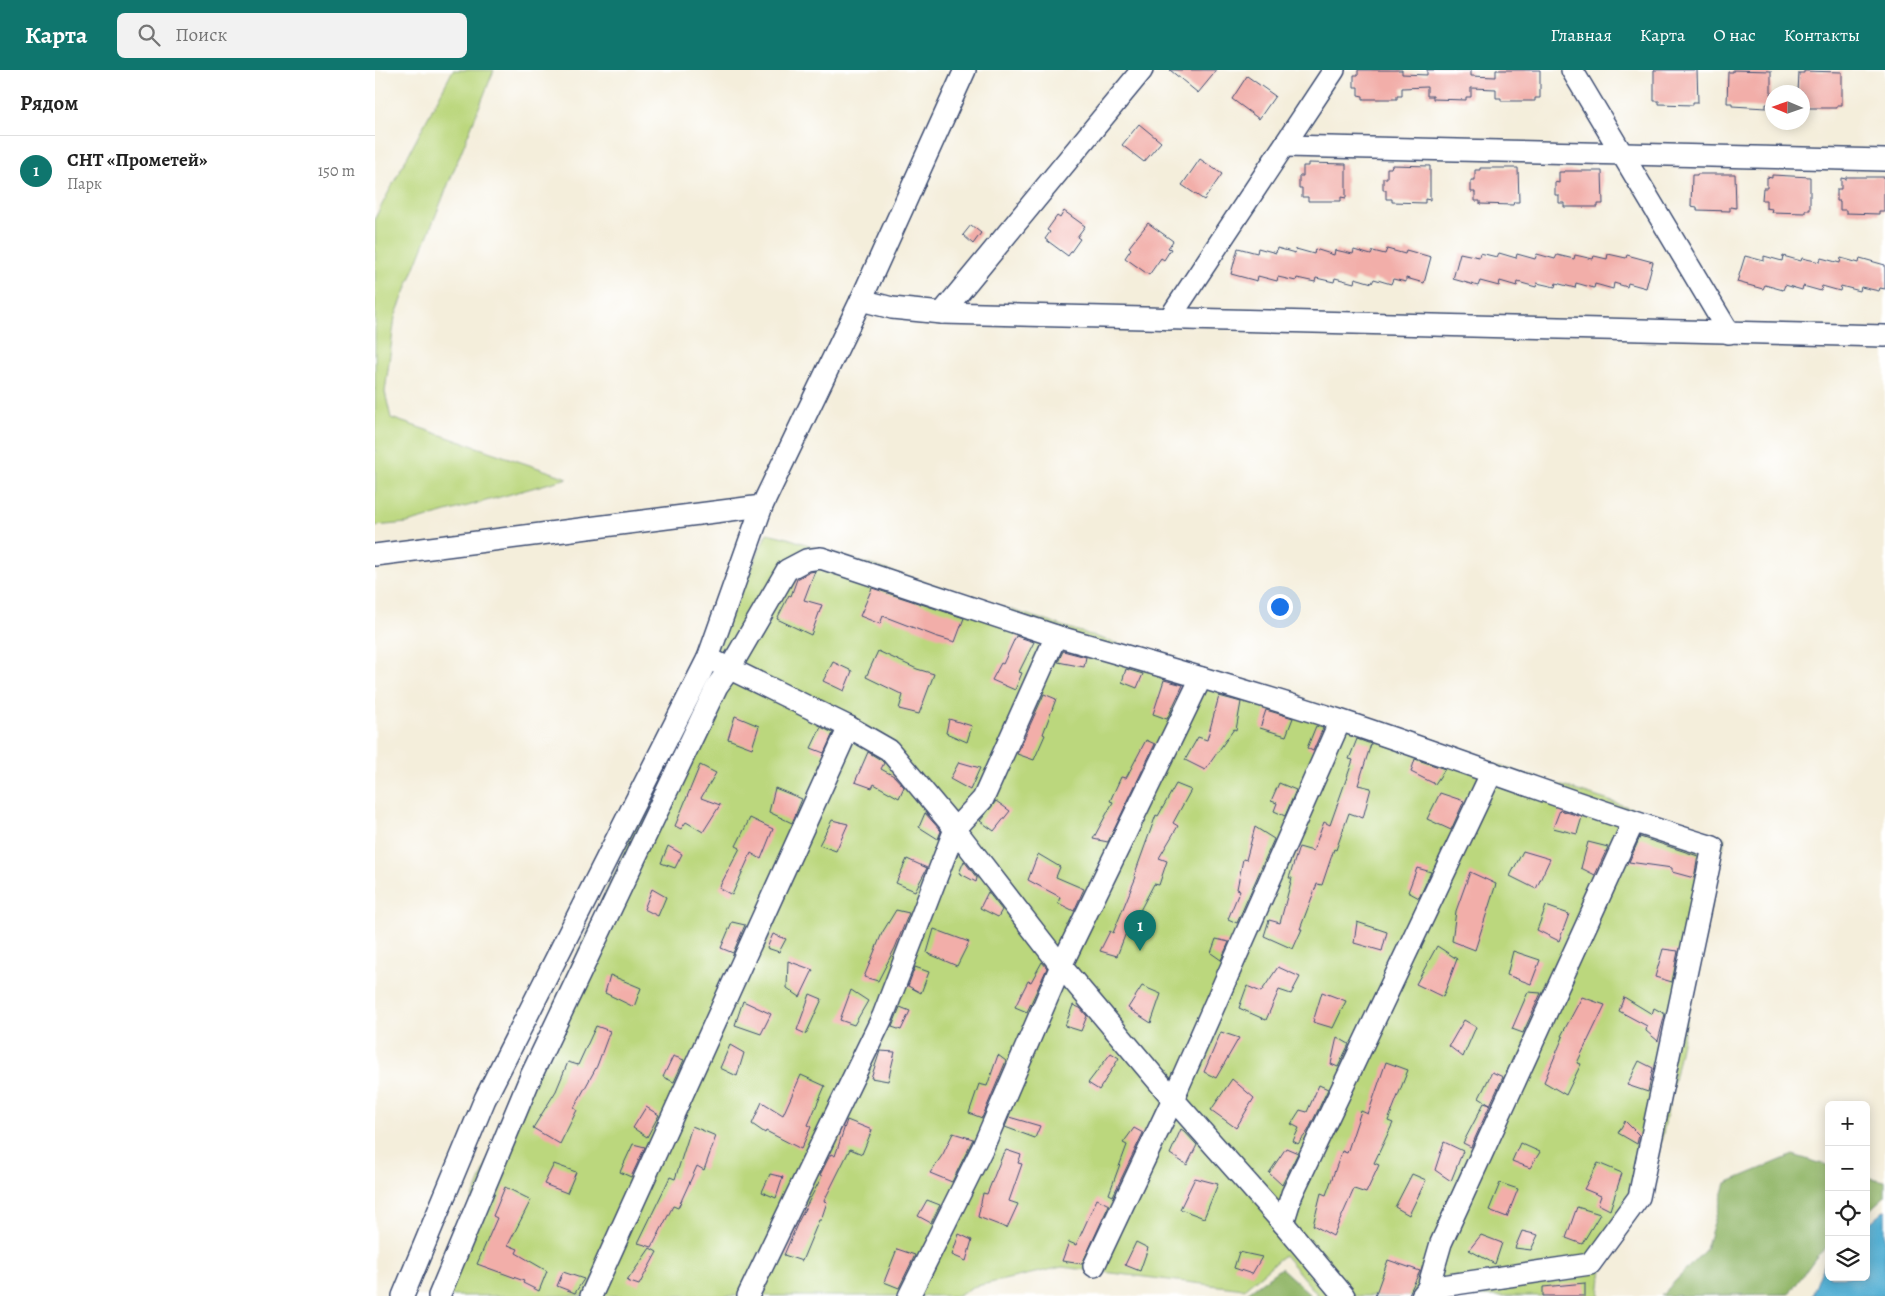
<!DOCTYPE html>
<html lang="ru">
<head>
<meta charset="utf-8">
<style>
  :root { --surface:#fff; --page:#f2f2f2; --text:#222; --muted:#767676; --line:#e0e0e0; --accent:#0f766e }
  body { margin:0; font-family:Alegreya,serif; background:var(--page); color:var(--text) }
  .controls { position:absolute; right:15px; bottom:15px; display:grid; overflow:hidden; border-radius:8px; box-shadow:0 2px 12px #0003 }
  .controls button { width:45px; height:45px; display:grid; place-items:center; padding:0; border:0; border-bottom:1px solid var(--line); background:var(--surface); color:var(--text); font:25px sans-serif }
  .compass { position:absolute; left:1390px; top:15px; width:45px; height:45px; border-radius:50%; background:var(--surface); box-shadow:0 2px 12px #0003; rotate:272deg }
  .you { position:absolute; left:904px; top:536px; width:18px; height:18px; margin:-12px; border:4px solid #fff; border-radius:50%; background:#1a73e8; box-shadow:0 0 0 8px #1a73e833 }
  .badge { display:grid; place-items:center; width:32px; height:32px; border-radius:50%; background:var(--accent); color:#fff; font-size:16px; font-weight:700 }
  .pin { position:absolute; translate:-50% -41px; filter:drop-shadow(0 1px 2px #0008) }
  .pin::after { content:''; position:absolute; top:26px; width:18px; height:15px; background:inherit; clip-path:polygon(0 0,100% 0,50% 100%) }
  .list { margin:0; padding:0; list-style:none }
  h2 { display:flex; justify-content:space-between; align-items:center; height:65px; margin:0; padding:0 20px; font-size:21px }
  h2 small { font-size:16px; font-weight:400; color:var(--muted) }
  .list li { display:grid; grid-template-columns:32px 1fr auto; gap:15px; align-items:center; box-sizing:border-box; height:70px; padding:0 20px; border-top:1px solid var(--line) }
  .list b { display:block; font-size:19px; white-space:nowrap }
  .list p { margin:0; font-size:16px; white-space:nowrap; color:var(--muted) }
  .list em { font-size:16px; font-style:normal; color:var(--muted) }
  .icon { flex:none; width:28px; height:28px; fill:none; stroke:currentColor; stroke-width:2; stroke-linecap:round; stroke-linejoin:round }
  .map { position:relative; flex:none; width:1510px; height:1226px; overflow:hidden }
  header { display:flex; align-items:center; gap:30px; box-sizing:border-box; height:70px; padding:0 25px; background:var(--accent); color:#fff }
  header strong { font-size:24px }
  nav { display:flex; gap:28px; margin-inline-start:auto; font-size:18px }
  .search { width:350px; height:45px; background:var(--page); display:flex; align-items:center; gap:12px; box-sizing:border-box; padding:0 18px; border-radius:8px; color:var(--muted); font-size:19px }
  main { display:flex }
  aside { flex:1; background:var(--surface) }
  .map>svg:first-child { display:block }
  .green { fill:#bbd77d; stroke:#6b836e }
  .forest { fill:#94b86c; stroke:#587465 }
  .water { fill:#56b1d4; stroke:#387099 }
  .building { fill:#f2aea9 }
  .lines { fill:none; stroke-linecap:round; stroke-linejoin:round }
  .minor-casing { stroke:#3c4c71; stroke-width:24 }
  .minor { stroke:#fff; stroke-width:21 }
</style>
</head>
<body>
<header>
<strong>Карта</strong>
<div class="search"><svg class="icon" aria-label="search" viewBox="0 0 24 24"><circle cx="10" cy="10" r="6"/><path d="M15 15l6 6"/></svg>Поиск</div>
<nav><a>Главная</a><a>Карта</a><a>О нас</a><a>Контакты</a></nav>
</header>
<main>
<aside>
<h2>Рядом<small></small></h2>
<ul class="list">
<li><span class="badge">1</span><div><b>СНТ «Прометей»</b><p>Парк</p></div><em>150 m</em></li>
</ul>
</aside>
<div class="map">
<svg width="1510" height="1226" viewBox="0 0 1510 1226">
  <rect width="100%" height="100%" fill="#fff"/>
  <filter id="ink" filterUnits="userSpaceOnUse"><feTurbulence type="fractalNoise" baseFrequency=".02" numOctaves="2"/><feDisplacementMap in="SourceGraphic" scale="10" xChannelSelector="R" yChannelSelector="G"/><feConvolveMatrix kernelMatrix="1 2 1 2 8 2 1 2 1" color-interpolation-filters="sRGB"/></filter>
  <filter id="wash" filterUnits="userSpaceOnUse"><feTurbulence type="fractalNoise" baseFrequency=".0096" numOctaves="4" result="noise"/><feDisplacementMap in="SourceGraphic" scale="20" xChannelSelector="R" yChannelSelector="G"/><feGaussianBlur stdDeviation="1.12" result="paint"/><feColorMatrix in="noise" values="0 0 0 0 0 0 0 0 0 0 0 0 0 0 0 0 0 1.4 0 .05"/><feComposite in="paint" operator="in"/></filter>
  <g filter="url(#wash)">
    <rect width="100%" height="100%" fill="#f4eedb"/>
    <g class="green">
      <path d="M78,0h41l-99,247 -10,75 6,26 177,60 -161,45 -32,3v-308z"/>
      <path d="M392,463l17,4 941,301 -75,356 -47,64 -4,38h-283l1,-2 -33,-39 -40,34 -182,-22 -90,20 -13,9h-526l95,-233 191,-421z"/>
    </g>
    <g class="forest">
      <path d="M1418,1085l36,11v79l-12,11 -28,38 -128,2 45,-47 20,-66z"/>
      <path d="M1491,1107l19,4v15l-19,17z"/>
      <path d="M906,1198l29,26 -1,2h-66z"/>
    </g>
    <path class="water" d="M1510,1140v86h-73l14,-37 3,-2v20h37v-51z"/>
    <g id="blocks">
      <g class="building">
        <path d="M795,0h47l-19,23z"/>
        <path d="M983,0h44v4l25,1v-5h44v6l25,1v-7h44v28h-5v3h-34v-3h-5v-9l-25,-1v9h-5v3l-33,-1v-3h-6v-9l-25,1v8h-5v3h-34v-3l-5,-1v-8h-4v-12h4z"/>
        <path d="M1279,0h43l1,32h-5v3l-34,-1v-3h-5z"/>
        <path d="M1358,0l38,1v33h-5v4l-34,-2v-3h-5l1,-31h5z"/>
        <path d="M1429,1l38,1v33h-5v3h-34v-16h-5l1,-19h5z"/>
        <path d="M872,6l28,20 -16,23 -27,-20z"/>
        <path d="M764,54l22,18 -17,20 -22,-17z"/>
        <path d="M825,89l22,15 -18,26 -22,-15z"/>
        <path d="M933,93l38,1v34l-5,-1v4h-33v-4h-6v-9h-3v-12h4v-10h5z"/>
        <path d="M1017,95l38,1v34l-5,-1v4l-33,-1v-3h-6v-9h-3v-12h4v-10h4z"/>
        <path d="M1105,98h38l1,34h-5l-1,3 -33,-1v-3h-5v-9h-4v-12h4v-10h5z"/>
        <path d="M1189,101h38l1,33h-5v3h-34v-4h-5v-8h-4v-13l4,1v-11h5z"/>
        <path d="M1322,104h38l1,34 -6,-1v4l-33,-1v-3l-6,-1 1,-31h5z"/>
        <path d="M1397,105l38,2v33h-5v3l-34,-1 1,-3 -6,-1v-8h-4l1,-12h4v-11l5,1z"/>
        <path d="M1471,107h38v34h-5v3l-33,-1v-3h-6v-9h-3v-12h4v-11l5,1z"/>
        <path d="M689,141l21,15 -8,11 3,2 -12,17 -23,-17 5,-7 -3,-2 10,-14 3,2z"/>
        <path d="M773,153l25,18 -5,7 3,1 -7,11 -3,-2 -12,17 -24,-17 6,-9 -2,-2z"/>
        <path d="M596,155l10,8 -8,11 -10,-9z"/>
        <path d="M863,178l19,5 1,-5 18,5 1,-5 18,5 1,-4 18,5 1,-5 19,6 1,-5 18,4 1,-4 17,5 2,-4 12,3 2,-5 18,5 1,-4 25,7 -7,26 -18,-5v4l-13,-3 -2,5 -17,-5 -2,4 -17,-5 -1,5 -19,-5 -1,4 -18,-4 -1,4 -18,-4 -1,3 -18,-4 -1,4 -19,-5 -1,5 -26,-7z"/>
        <path d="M1085,183l19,4 1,-4 17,4 2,-4 17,5 1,-4 18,5 2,-5 18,5 2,-4 17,4 1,-4 18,4 1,-3 13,3 1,-5 18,4 1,-3 26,7 -7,26 -18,-5 -1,4 -13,-4 -1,6 -18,-5 -1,4 -18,-5 -1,5 -19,-5 -1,4 -18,-4 -1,4 -18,-5 -1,4 -17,-5 -1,5 -19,-5 -2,5 -25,-7z"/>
        <path d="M1370,186l19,5v-5l18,5 1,-5 18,5 1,-3 18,4 1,-4 19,5 1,-5 18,5 1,-5 25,7v24l-5,-1 -1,3 -18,-4 -1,4 -19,-5 -1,5 -18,-5 -1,5 -18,-5 -1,4 -17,-5 -2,5 -18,-5 -2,4 -26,-7z"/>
        <path d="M440,501l-11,29 18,5 -11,30 -34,-16 12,-24 2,1 6,-17 13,-7z"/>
        <path d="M497,518l92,30 -9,24 -20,-6 -52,-20 -3,8 -20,-8z"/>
        <path d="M641,566l18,6 -15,30 3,1 -7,17 -23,-10 9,-17 2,1z"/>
        <path d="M503,581l39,18 17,5 -15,40 -20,-5 4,-14 -37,-18z"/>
        <path d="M688,581l23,6 -2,10 -26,-5z"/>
        <path d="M458,592l19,9 -8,20 -21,-10z"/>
        <path d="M751,599l17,5 -6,14 -15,-6z"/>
        <path d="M789,610l19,5 -16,34 -14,-5z"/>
        <path d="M669,624l12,5 -13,35 2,1 -11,25 -17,-6z"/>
        <path d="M844,626l22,6 -5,28 -2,-1 -29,41 -20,-10 13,-23 9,3z"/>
        <path d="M891,640l27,8 -7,18 -26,-8z"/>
        <path d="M360,646l24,10 -7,22 -24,-9z"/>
        <path d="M574,649l23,7 -5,16 -21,-9z"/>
        <path d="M941,656l7,2 -10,23 -6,-3z"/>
        <path d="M446,657l12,6 -9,20 -13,-5z"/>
        <path d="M982,669l14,5 -13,41 13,3 -8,30 -14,-5 -13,37 -2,-1 -12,36 -5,-1 -17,45h2l-9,20 -29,-13 5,-16 11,3 12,-45h-3l10,-31 14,4 11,-29 6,3 23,-65 -4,-1z"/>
        <path d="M771,670l9,4 -47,98 -15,-3 20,-37 -3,-1 11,-24 5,1z"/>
        <path d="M493,682l13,8 3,3 -3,6 13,7 10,11 -5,11 -25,-14 -2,4 -17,-6z"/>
        <path d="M1040,689l30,10 -10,15 -24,-12z"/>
        <path d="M584,692l21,6 -10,22 -20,-11z"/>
        <path d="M325,695l16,8 -15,25 19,7 -17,27 -17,-10 -5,7 -6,-3z"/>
        <path d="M904,713l17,7 -11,26 -11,-5 3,-8 -6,-2z"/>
        <path d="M801,714l15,6 -18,33 5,3 -19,32 8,3 -8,24 -5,-1 -20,38 -3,-2 -14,36 -17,-5 10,-20 3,2 23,-56 -2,-1 22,-61 2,1z"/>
        <path d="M400,718l27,11 -10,24 -23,-11z"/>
        <path d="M1065,723l24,8 -13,29 -24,-11z"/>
        <path d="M621,731l14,10 -16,20 -14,-10z"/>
        <path d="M1185,740l22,7 -5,17 -24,-6z"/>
        <path d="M550,743l16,18 -3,8 -19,-12z"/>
        <path d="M375,748l23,11 -12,30 -10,-6 -19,42 -13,-7 21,-40 -4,-2z"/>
        <path d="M457,750l16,4 -12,27 -17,-6z"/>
        <path d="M880,757l19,12 -37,84 -9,-4 12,-29 -3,-1 6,-30 3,1z"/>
        <path d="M1265,767l58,19 -4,22 -22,-6v-4l-43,-6z"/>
        <path d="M1213,772l20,5 -13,28 -14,-7z"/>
        <path d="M293,776l14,8 -7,14 -14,-5z"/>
        <path d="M1148,781l27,8 -14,30 -26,-13z"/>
        <path d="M663,784l22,13 -4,10 28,12 -10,22 -16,-8 2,-6 -32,-17z"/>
        <path d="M532,789l20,9 -12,23 -19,-8z"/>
        <path d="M589,791l13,17 -1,4 -17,-9z"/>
        <path d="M1042,798l14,4 -12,26 -11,-6z"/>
        <path d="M1095,802l26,12 -21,66 -23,-9 4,-30z"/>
        <path d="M277,819l14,8 -8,19 -14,-7z"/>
        <path d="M613,822l14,18 -4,7 -18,-9z"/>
        <path d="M1171,836l23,8 -10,27 -22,-11z"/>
        <path d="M521,840l13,3 -14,35 -17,33 -14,-4 18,-44z"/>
        <path d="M357,852l13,3 -12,28 -12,-5z"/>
        <path d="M982,852l30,10 -5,19 -28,-8z"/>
        <path d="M559,859l35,13 -12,24 -30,-13z"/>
        <path d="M398,864l13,5 -7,13 -12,-4z"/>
        <path d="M841,869l13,3 -8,18 -10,-7z"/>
        <path d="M1062,876l20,13 -14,38 -27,-13z"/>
        <path d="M1288,879l15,2 -6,31 -17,-5z"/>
        <path d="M1138,881l27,9 -9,24 -24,-9z"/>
        <path d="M413,891l25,9 -13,27 -13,-9z"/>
        <path d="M667,892l5,6 -20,44 -12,-5 13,-26 3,1z"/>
        <path d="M540,897l14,5 -8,21 -13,-7z"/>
        <path d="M903,897l22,10 -9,17 -12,-4 -13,30 -27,-12 8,-22 14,6z"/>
        <path d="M235,905l31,13 -7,19 -29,-14z"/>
        <path d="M767,916l19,8 -10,29 -23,-15z"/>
        <path d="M476,920l17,11 -14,24 -14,-5z"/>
        <path d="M947,922l24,9 -13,27 -20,-6z"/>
        <path d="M1153,922l13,1 -18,40 -11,-4z"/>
        <path d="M435,924l12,5 -16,35 -9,-4z"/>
        <path d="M1207,927l23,8 -28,58 4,1 -15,31 -22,-13 19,-45 -2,-1z"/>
        <path d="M1249,927l28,17 2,-6 11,6 -7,27 -12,-10 1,-5 -28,-15z"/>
        <path d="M368,931l28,13 -10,20 -26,-9z"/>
        <path d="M698,935l7,3 7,8 -6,15 -16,-5z"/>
        <path d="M525,937l10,4 -9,19 -9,-3z"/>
        <path d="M1089,950l12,7 -13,30 -14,-11z"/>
        <path d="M221,956l14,5 -13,35 -23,42 3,2 -17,34 -27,-16 23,-37 12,-29 10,3z"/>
        <path d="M846,962l18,6 -23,40 -12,-6z"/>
        <path d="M962,967l12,7 -11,23 -7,-3z"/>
        <path d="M355,975l14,8 -7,23 -17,-8z"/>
        <path d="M505,981l15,1 -7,29 -17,-3z"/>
        <path d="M736,983l8,5 -20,32 -11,-7z"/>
        <path d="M623,985l8,6 -24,57 -13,-5 10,-29 8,2z"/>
        <path d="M298,986l11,4 -10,22 -11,-5z"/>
        <path d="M1264,991l14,7 -5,24 -21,-7z"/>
        <path d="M1011,992l22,8 -20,51 5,2 -19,40 5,2 -13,28 -12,-4 -21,47 -20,-11 8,-32 5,2 16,-44 5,2 14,-42 7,3z"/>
        <path d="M1117,1002l11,5 -13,28 -11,-7z"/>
        <path d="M426,1005l24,11 -17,39 3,2 -10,22 -35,-18 -1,2 -13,-9 10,-22 21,13z"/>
        <path d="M857,1009l22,19 -18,30 -25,-18z"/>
        <path d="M944,1015l9,4 -20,42 -10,13 -5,-3 6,-13 -8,-4 9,-14 7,2z"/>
        <path d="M1109,1033l6,2 -19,42 -8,-4z"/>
        <path d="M271,1037l13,8 -12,22 -14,-9z"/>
        <path d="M634,1047l31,9 -5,12 -30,-11z"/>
        <path d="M472,1050l25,10 -10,24 -12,-5 -26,52 3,1 -6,18h-2l-17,41 -18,-6 14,-33 24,-46 -2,-1 9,-18 2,-3 4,2z"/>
        <path d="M1250,1051l14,14 -2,9 -19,-11z"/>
        <path d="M317,1056l24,10 -12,34 -7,-4 -19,42 -5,-2 -21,41 -14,-4 32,-66 5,2z"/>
        <path d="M759,1058l9,5 -30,63 -4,-2 18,-49 -4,-2z"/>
        <path d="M806,1059l3,2 13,14 -10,20 -17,-11z"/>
        <path d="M578,1063l20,6 -21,43 -22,-9 13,-19z"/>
        <path d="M1069,1072l19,9 -12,30 -16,-11z"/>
        <path d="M1145,1073l20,9 -10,16 -18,-7z"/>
        <path d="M258,1074l12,3 -14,30 -11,-5z"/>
        <path d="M911,1078l12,5 -16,32 -13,-12z"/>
        <path d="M631,1080l15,5 -3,8 4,1 -13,37 9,3 -11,24 -29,-11 5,-24 4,1 16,-40h1z"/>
        <path d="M1223,1093l24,10 -12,37 -12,-6 3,-8 -17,-7z"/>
        <path d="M179,1094l22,8 -9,21 -23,-9z"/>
        <path d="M395,1104l13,3 -7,21 -14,-6z"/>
        <path d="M1037,1104l14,6 -17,35 -14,-8z"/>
        <path d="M820,1108l23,6 -14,34 -24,-9z"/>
        <path d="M1125,1113l18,6 -11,28 -18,-7z"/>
        <path d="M130,1117l26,13 -23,45 10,4 -2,4 31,18 -8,20 -16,-8 1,-2 -47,-17 20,-46 -4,-2z"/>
        <path d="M722,1129l12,6 -27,59 -20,-3 7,-19 7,3z"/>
        <path d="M552,1130l13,5 -9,18 -13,-7z"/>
        <path d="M1202,1137l23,7 -18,30 -16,-6z"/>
        <path d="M1147,1161l16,4 -7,15 -16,-2z"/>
        <path d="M584,1164l13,6 -6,21 -14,-6z"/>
        <path d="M1106,1165l21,8 -7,21 -26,-14z"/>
        <path d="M761,1172l12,6 -8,23 -15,-6z"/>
        <path d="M275,1178l7,4 -18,33 -12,-4z"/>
        <path d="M522,1179l18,6 -16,33 -15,-6z"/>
        <path d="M864,1182l23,5 -10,17 -18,-6z"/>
        <path d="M1013,1190l32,11 -12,25h-33z"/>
        <path d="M188,1202l21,7 -9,14 -18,-7z"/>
        <path d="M1210,1213v13h-42v-9z"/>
      </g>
    </g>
  </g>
  <g filter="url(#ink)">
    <use href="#blocks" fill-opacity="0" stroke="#3c4c71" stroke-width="1"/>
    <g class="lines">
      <g class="minor-casing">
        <g id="minor">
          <path d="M1197,0l157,263"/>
          <path d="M910,76l600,14"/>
          <path d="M486,230l31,8 50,5 943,23"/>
          <path d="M567,243l200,-243"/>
          <path d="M794,249l165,-249"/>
          <path d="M0,485l387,-49 99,-206 104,-230"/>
          <path d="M681,566c96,27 191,54 286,85 124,41 246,88 371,126l-74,350 -49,67 -162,24 -6,8"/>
          <path d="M333,588l141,69 40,23 66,79 106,137 112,133 110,124 61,73"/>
          <path d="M908,1153l9,-29 200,-422"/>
          <path d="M719,1196l79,-167 167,-378"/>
          <path d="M1053,1218l13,-45 192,-420"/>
          <path d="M28,1226l82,-197 223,-441 54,-152"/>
          <path d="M64,1226l92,-220 186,-390 13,-18 57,-98 19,-10 15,-2 235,78 -73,163 -28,30 -72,187 -135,280"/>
          <path d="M216,1226l258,-569"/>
          <path d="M534,1226l74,-149 78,-181 140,-288"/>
        </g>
      </g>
      <use href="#minor" class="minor"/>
    </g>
  </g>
</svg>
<div class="controls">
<button>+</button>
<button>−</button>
<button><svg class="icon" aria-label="locate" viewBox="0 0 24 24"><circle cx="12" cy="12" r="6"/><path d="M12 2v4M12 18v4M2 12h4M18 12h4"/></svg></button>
<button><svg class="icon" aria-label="layers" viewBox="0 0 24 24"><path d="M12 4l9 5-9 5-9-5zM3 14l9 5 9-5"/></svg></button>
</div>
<svg class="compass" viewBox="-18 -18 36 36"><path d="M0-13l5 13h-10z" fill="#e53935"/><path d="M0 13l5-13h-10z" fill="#767676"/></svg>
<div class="you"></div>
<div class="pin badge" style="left:765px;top:881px">1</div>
</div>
</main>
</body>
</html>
